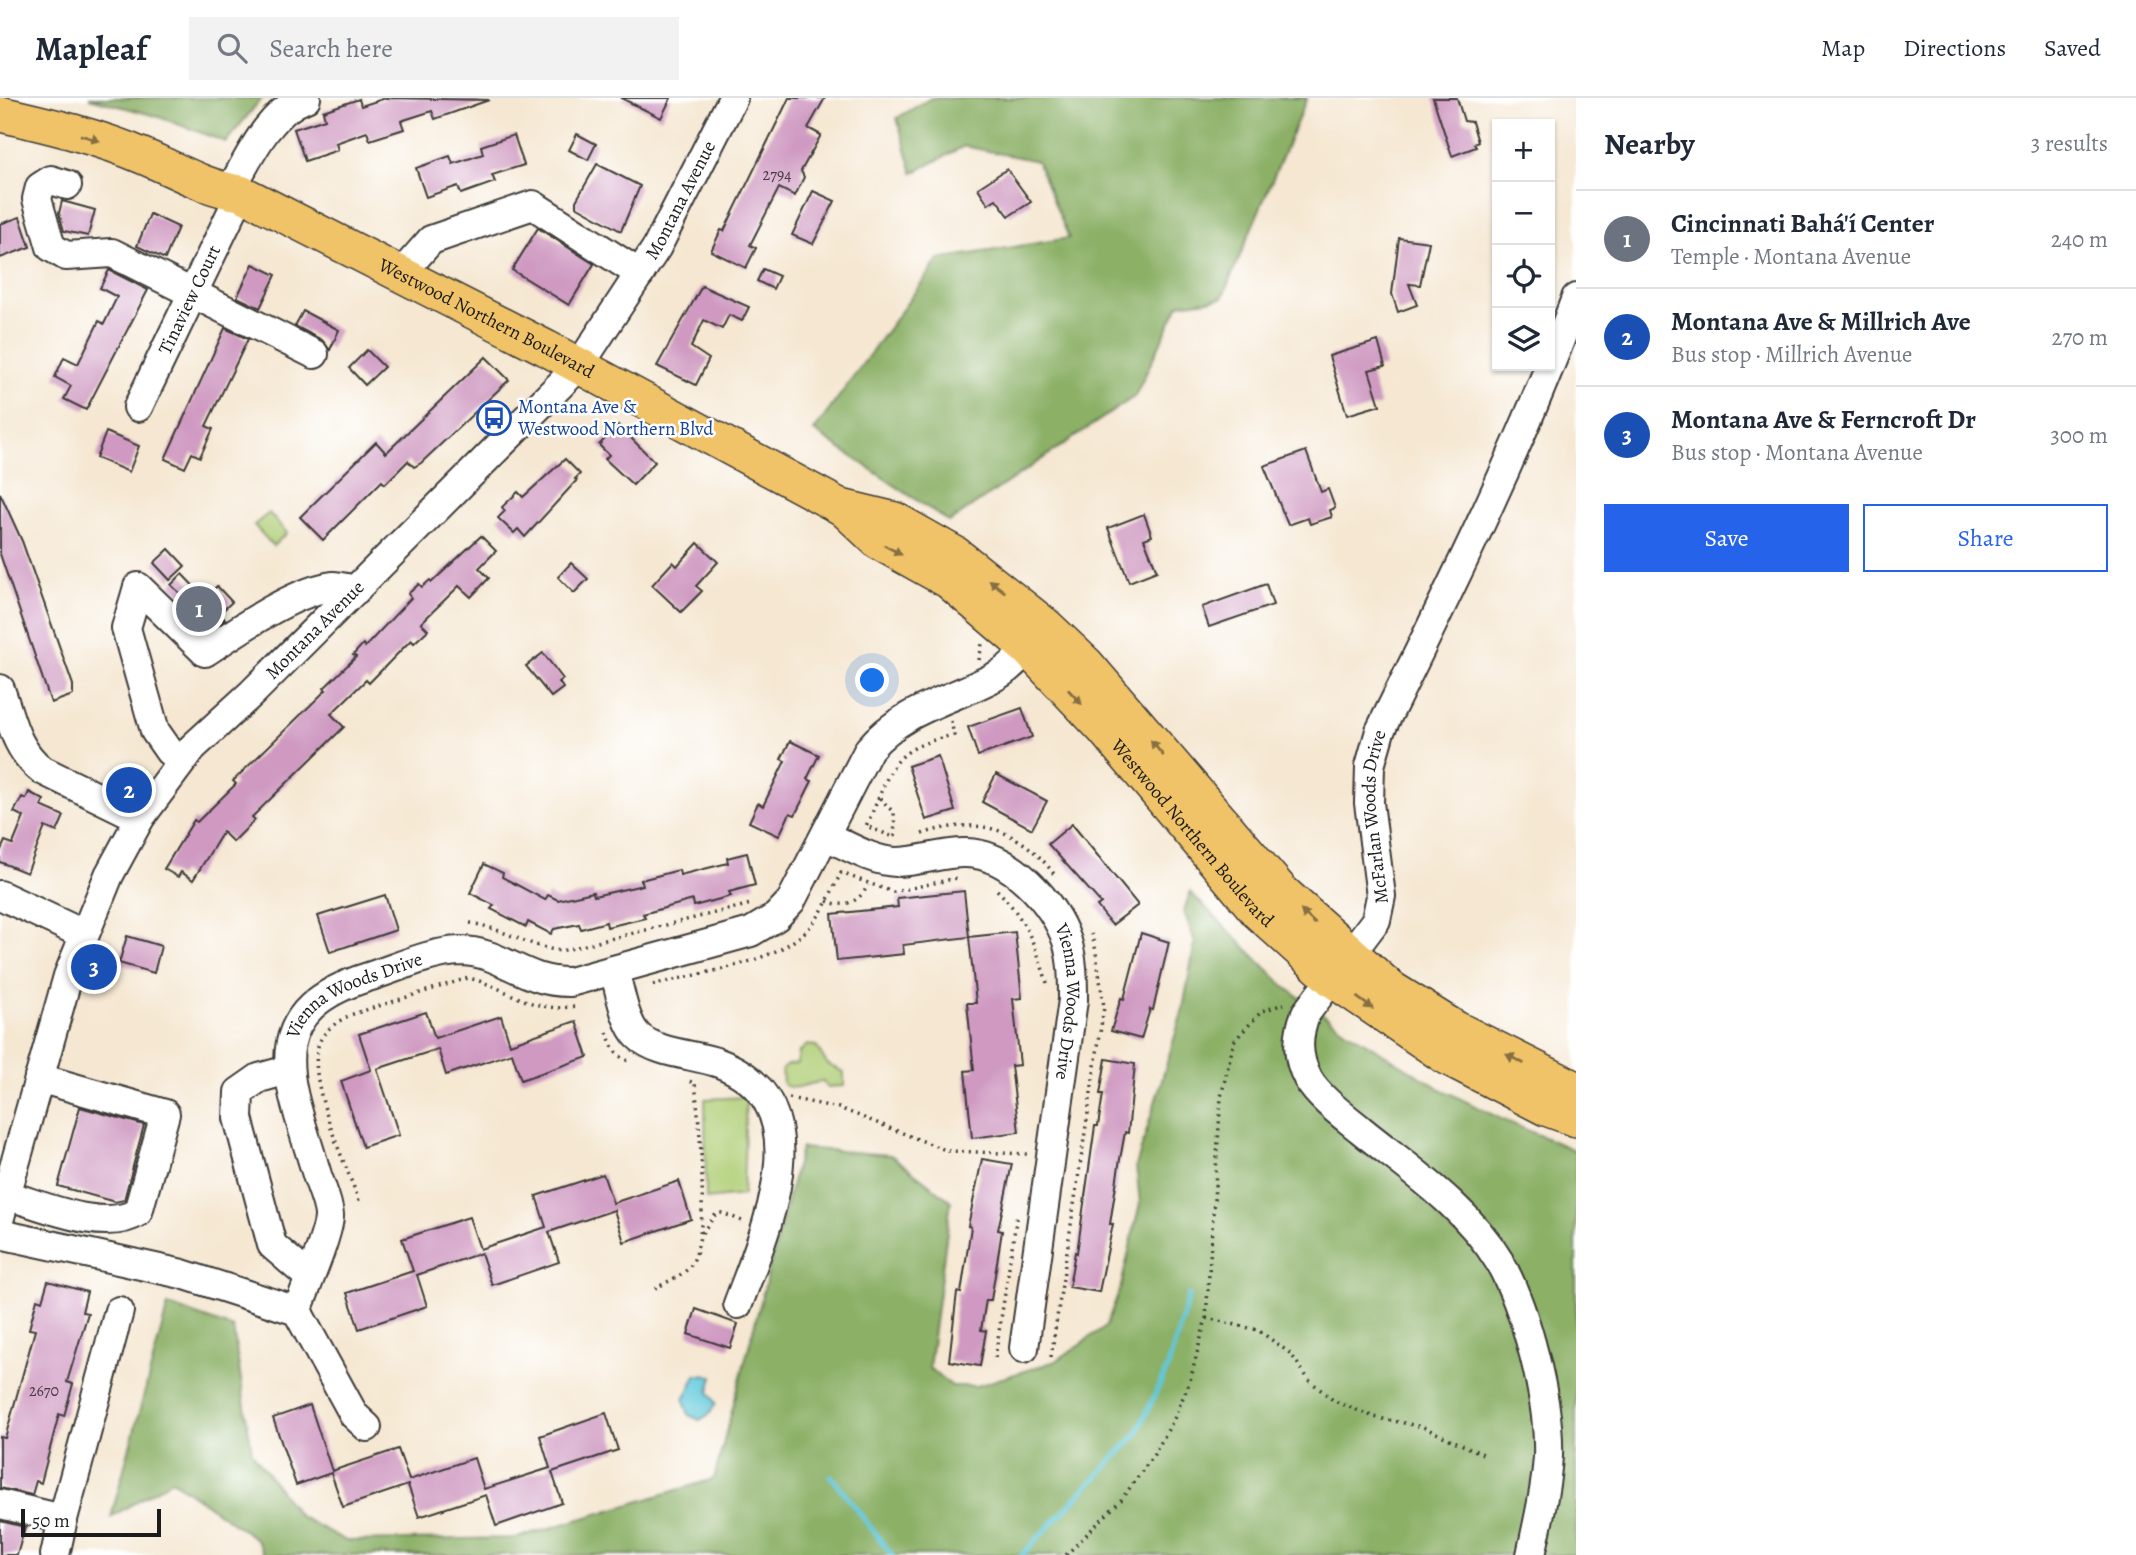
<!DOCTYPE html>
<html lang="en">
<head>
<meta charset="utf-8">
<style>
  :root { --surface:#fff; --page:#f2f2f3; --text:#1f2937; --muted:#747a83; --line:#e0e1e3; --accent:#2563eb }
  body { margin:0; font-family:Alegreya,serif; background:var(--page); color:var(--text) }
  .controls { position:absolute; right:21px; top:21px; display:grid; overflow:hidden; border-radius:0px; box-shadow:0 2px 5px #0004 }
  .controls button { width:63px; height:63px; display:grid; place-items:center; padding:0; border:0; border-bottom:2px solid var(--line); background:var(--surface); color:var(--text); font:35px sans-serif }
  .scale { position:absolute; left:21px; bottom:18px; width:140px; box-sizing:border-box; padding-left:7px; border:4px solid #1c1c1c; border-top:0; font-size:19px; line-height:24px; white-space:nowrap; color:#1c1c1c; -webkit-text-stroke:5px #fff; paint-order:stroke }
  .you { position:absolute; left:873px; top:583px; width:24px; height:24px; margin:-18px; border:5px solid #fff; border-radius:50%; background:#1a73e8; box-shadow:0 0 0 10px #1a73e833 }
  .badge { display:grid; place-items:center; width:46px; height:46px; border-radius:50%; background:var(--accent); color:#fff; font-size:23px; font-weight:700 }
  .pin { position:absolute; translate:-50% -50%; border:4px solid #fff; box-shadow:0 2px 7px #0006 }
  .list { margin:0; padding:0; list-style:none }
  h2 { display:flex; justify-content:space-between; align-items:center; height:91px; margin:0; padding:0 28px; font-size:30px }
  h2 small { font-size:23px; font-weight:400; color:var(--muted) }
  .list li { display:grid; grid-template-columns:46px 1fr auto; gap:21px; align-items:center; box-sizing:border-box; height:98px; padding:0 28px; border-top:2px solid var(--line) }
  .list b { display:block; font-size:26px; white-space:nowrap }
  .list p { margin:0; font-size:23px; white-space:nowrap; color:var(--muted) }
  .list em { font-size:23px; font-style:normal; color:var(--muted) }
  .actions { display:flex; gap:14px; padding:21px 28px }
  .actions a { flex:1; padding:16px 0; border:2px solid var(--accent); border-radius:0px; text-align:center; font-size:24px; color:var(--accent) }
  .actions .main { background:var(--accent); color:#fff }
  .icon { flex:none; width:38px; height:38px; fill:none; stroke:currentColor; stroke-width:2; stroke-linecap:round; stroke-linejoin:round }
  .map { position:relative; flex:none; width:1576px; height:1457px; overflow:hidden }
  header { display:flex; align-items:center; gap:42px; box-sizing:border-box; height:98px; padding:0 35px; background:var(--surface); border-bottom:2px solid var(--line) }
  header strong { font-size:33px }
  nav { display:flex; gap:38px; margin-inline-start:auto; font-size:24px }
  .search { width:490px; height:63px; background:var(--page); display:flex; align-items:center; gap:18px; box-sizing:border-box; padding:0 24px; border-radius:0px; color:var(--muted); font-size:26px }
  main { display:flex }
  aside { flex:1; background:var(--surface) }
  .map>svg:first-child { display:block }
  .green { fill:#afcd74; stroke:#667448; stroke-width:2 }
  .forest { fill:#8bb066; stroke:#546641; stroke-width:2 }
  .water { fill:#5fc8da; stroke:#3e727b; stroke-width:2 }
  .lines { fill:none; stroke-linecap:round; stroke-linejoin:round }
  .stream { stroke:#5fc8da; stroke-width:5 }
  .building { fill:#cf99c1 }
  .minor-casing { stroke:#3d3a37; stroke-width:32 }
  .major-casing { stroke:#3d3a37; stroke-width:38 }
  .path { stroke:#3d3a37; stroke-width:3.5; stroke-dasharray:2 5; stroke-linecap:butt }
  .minor { stroke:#fff; stroke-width:28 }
  .major { stroke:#f0c369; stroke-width:35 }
  .oneway { fill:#867042 }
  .labels { text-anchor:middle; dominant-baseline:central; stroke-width:5; stroke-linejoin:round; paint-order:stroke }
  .number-label { font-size:16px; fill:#493b45 }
  .street-label { font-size:19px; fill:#1c1c1c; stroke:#fff }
  .transit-label { font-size:19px; fill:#164399; stroke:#fff; text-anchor:start }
</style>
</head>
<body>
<header>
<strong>Mapleaf</strong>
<div class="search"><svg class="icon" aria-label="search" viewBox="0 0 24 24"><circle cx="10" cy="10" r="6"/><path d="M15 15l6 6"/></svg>Search here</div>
<nav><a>Map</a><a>Directions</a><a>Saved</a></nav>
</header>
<main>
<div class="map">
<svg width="1576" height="1457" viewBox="0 0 1576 1457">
  <rect width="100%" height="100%" fill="#fff"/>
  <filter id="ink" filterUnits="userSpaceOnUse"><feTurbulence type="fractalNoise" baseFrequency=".0143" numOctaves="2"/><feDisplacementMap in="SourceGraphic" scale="14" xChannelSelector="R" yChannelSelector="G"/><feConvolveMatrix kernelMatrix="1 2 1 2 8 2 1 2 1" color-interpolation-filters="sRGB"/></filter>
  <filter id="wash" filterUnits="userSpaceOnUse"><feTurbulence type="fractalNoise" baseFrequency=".00686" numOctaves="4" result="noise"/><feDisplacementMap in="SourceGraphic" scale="28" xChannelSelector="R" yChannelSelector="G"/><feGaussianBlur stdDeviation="1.57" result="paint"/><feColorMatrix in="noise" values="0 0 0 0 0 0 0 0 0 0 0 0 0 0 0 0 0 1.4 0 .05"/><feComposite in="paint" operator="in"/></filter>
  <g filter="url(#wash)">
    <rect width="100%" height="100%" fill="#f5e7d1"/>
    <g class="green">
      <path d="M269,415l18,20 -14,13 -19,-21z"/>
      <path d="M807,947l9,1 12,19 16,7v14l-17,1 -4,-5c-16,0 -27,11 -40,2l-1,-14 5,-5 10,-1 2,-12z"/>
      <path d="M746,999l-3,98 -37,4 -1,-100z"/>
    </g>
    <g class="forest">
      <path d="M89,0h173l-36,44 -70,-26z"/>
      <path d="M931,0h376l-85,200 -43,6 -44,92 -186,126 -135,-91 125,-172 130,-21 -32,-77 -73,-15 -51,27 -16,-55z"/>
      <path d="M1190,794l95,95 62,44 92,57 60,30 77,33v404h-1312l-8,-16 -84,-59 -61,37 57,-212 65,23 19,124 47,64 47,25 171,-3 197,-59 87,-331 90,7 60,46 -22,167 23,18h25l79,-25 50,-35 15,-40 19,-83 -4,-37 47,-157 12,-67 -11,-31z"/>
    </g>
    <path class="water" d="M696,1277l17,1 -4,16 7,12 -7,10 -9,6 -11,-5 -5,-15z"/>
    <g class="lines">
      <g class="stream">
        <path d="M831,1378l61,79"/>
        <path d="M1022,1457l114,-120 32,-68 21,-72"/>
      </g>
    </g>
    <g id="blocks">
      <g class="building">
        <path d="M386,0l103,2 -54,19 -3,-8 -31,10 3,8 -34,11 -3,-8 -31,11 2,7 -33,11 -11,-32 31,-10 -2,-8 36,-12 2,7z"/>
        <path d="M621,0h50l-10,20z"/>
        <path d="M789,0h36l-17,30 13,7 -20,36 3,6 -9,19 -16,-8 -29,57 6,3 -10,20 -35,-17 10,-21 3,1z"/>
        <path d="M1433,0h24l7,23 8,1 6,20 -4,2 2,3 -24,9z"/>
        <path d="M577,36l19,10 -8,16 -19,-10z"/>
        <path d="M514,37l10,30 -32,10 3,7 -34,12 -3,-8 -32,11 -10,-29 34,-12 3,8 30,-10 -2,-8z"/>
        <path d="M597,66l43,22 -19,45 -45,-25v-5z"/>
        <path d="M1007,71l24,33 -22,14 -13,-17 -8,5 -10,-16z"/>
        <path d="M813,93l22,10 -22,43 -21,-9z"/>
        <path d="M62,103l33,9 -7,26 -24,-5 -5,-18z"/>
        <path d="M150,116l28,13 -13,32 -28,-13z"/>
        <path d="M20,119l10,30 -30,11v-34z"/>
        <path d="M538,130l56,36 -25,41 -57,-35z"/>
        <path d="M1399,140l30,4 -9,43 -11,-1 8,21 -19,7 -6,-18z"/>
        <path d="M253,166l23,11 -16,33 -23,-11z"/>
        <path d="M763,171l16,7 -6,13 -16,-8z"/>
        <path d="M109,172l39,20 -62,120 -22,-11 7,-13 -16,-9 9,-20 14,7 21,-43 5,3 13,-27 -17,-9z"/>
        <path d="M702,188l47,21 -7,14 -13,-6 -7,14 -18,-9 -13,27 18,12 -13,26 -39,-19z"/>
        <path d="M303,213l36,19 -9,20 -8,-10 -27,-14z"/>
        <path d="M225,230l23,11 -42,87 7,3 -13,28 -8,-4 -7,15 -20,-9z"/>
        <path d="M1378,243l7,25 -16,4 11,35 -33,10 -18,-59z"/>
        <path d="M367,252l17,17 -19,18 -16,-17z"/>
        <path d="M486,259l23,23 -88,83 -7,4 -6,-6 -23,23 -3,-3 -59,59 -23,-23 76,-75 10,11z"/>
        <path d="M618,327l37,37 -22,23 -28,-26 4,-4 -10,-10z"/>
        <path d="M106,334l33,14 -10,26 -33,-14z"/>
        <path d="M1306,353l15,41 7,-3 7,19 -5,2 2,7 -22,7 -2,-6 -20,7 -24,-59z"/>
        <path d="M565,361l15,15 -5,5 2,1 -52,57 -7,-8 -4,4 -16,-15 7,-7 -3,-4 16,-15 5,5z"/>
        <path d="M0,395l22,48 51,144v10l-22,8 -51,-149z"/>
        <path d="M1144,416l8,22 -8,3 13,32 -28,11 -21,-54z"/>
        <path d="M481,438l15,15 -17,17 10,10 -18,19 -12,-11 -38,37 7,7 -14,13 -3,-3 -42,43 -3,-3 -35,34 13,13 -92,90 3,3 -22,22 -10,-10 -30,48 -12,-8 -3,5 -14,-8 30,-49 3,2 39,-38 -3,-3 93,-91 -2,-2 32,-31 -3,-2 10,-11 2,3 46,-49 -3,-4 11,-10 3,3 8,-7 2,2z"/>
        <path d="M698,445l20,19 -22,24 6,5 -21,21 -29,-27 21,-23 4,4z"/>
        <path d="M169,451l16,17 -15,14 -16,-17z"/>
        <path d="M571,465l17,16 -14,14 -16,-16z"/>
        <path d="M182,476l23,24 12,-12 15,16 -13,12 6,5 -18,12 -32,-31 6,-6 -10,-9z"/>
        <path d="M1266,486l7,21 -64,22 -7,-20z"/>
        <path d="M543,555l20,26 -4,3 4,6 -12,9 -25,-31z"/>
        <path d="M1022,610l10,29 -54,19 -10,-29z"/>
        <path d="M790,643l29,14 -12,24 5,2 -17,34 -5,-2 -11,23 -30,-14 9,-19 5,3 22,-45 -4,-2z"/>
        <path d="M938,658l17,55 -29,9 -18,-54z"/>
        <path d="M996,676l51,27 -15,28 -50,-27z"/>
        <path d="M29,694l15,8 -3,6 23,10 -7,16 -12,-5 -18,46 -27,-11v-10l5,-11 8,3 11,-27 -10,-5 8,-15 4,2z"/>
        <path d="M1072,726l66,81 -26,20 -15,-19 4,-3 -53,-59z"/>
        <path d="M747,755l8,32 -26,7 2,4 -37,10 -1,-6 -50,14 2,4 -38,9 -1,-5 -25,7 -2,-5 -25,5 -3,5 -23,-12 -2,5 -35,-18 3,-4 -24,-12 14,-29 19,9 -1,4 43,23 3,-5 10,5 35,-8 1,4 49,-11 -2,-5 38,-10 1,5 48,-12 -1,-5z"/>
        <path d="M964,793l5,46 -66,8 1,9 -67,7 -5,-47 66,-7 -1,-9z"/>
        <path d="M385,797l11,35 -66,22 -12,-36z"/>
        <path d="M1015,834l7,66 -9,1 7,66 -9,1 8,66 -47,6 -7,-67 9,-1 -7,-67h9l-7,-66z"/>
        <path d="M1141,835l28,9 -16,68 -3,-1 -9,30 -30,-8 10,-33 3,1z"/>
        <path d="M127,838l34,10 -7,27 -35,-10z"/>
        <path d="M426,914l9,26 66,-22 9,28 66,-23 12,36 -67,23 -9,-27 -66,22 -8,-26 -61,20 22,66 -36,12 -22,-66 30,-11 -12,-36z"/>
        <path d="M1106,961l29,5 -7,69 -3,-1 -6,33 -9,59h3l-14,68 -30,-5 6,-35 2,1 18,-127h3l5,-32h-3z"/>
        <path d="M80,1009l64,18 -20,75 -9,2 -57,-16z"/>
        <path d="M982,1061l30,5 -14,66 4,1 -11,69h-5l-5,30 5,1 -6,35 -31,-5 8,-69 4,1 10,-66 -3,-1z"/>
        <path d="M603,1076l10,29 66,-22 12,38 -67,23 -10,-32 -65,22 10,30 -67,23 -11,-32 -64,22 10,31 -68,23 -12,-36 66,-22 -11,-32 67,-22 11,32 66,-22 -10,-31z"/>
        <path d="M48,1183l39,11 -5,20 6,1 -21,69 6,2 -9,32 -5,-2 -18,69 -5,-2 -4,14 -32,-7v-51l5,1 30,-108 -6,-1 8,-30 5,2z"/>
        <path d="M696,1211l42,15 -8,24 -42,-14z"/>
        <path d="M310,1307l22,66 66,-22 11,31 65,-22 10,31 66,-21 -10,-32 66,-23 12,37 -66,22 10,31 -66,23 -10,-31 -67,22 -11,-32 -65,22 -12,-34 -35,12 -23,-67z"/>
        <path d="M0,1423l25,6 -8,28h-17z"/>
      </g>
    </g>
  </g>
  <g filter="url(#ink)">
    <use href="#blocks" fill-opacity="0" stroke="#3d3a37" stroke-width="2"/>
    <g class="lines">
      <g class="minor-casing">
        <g id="minor">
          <path d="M235,84c17,-31 36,-71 71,-84"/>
          <path d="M67,87l-16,-5 -11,7 -3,12 14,48 15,9 46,-3 202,101"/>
          <path d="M401,176l30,-34 102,-35 107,69"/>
          <path id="s1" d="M138,309l103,-214"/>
          <path d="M0,591c11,30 15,60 42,81l98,48"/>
          <path d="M182,663l-13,-10 -14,-20 -29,-103 12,-41 67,65c34,-22 88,-61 129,-66 6,0 15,3 22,4"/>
          <path id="s2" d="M826,738c22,10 46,25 70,26 24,0 47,-10 70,-9 44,1 88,49 101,88 6,20 6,39 6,59l-49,348"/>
          <path d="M0,797l83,39"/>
          <path d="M614,872c6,19 10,52 24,66 19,18 57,18 81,27 106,40 46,168 19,241"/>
          <path d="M288,972l-29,8 -20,14 -1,26 34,127 37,32"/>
          <path d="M6,1097c36,10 99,39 132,17l27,-98 -126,-36"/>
          <path id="s3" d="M0,1119l68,-241 41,-101 31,-57 53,-71 59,-54 327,-327 78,-119 76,-149"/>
          <path d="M0,1136l182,40 115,37 57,104 13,12"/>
          <path id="s4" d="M297,1213c7,-19 33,-80 32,-96 -1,-13 -8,-28 -12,-40 -26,-89 -65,-162 51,-198 29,-9 62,-25 92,-26 42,0 63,32 110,31l181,-50 25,-15 15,-16 78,-152c34,-41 84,-49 129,-74 17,-10 29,-27 42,-42"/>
          <path d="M0,1406l63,15 56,-208"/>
          <path d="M55,1457l8,-36"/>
          <path id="s5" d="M1531,1457c7,-33 15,-66 17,-99 2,-54 -22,-148 -49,-195 -32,-54 -90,-92 -138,-131 -17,-14 -42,-32 -53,-51 -12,-23 -11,-43 -2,-66l70,-93 5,-24 -12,-93 1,-37 10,-35c70,-142 141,-284 196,-433"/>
        </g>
      </g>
      <g class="major-casing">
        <g id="major">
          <path id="s6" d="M0,16c49,11 99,23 145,43 33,14 61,31 96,36l305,155 295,159 54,13 60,34 91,72 40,38 195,227 109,97 66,41 120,60"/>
          <path id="s7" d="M843,410l36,34 70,39 78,67 77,81 154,183 74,67 113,77 101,52 30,11"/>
        </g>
      </g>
      <g class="path">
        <path d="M979,562l3,-16"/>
        <path d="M880,700l14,15 1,25"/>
        <path d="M922,736c54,-18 97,-7 132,40"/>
        <path d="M891,738l-25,-10c27,-55 20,-77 88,-91l-3,-14"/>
        <path d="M997,792c28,27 40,59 51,96"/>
        <path d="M827,803c18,8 33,0 41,-16"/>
        <path d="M470,825c33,5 59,24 91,28l190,-47"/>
        <path d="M653,887c48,-13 120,-20 155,-56 15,-15 23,-37 33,-56l52,19 64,-14"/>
        <path d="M607,934c5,16 8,24 24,30"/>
        <path d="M789,1000l50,10 109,43 80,3"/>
        <path d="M359,1103c-13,-37 -57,-127 -38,-162 7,-12 18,-18 29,-24l118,-37c38,8 65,37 107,28"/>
        <path d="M702,1135l14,-19 6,-1 23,9"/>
        <path d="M655,1191c10,-7 30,-14 36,-24 20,-29 8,-144 4,-182l-10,-3"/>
        <path d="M1206,1220l52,12 33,24 18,26 25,21 40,16 49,10 62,28"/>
        <path d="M1051,1259l53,-350 -9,-61 -4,-12"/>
        <path d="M995,1260l22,-143"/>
        <path d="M1066,1457l55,-55 32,-44 20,-35 17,-40 16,-63 15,-221 13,-56 28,-30 22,-7"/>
      </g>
      <use href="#minor" class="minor"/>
      <use href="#major" class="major"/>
    </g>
    <defs><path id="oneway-solid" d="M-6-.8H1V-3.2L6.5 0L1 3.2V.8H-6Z" transform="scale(1.75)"/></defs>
    <g class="oneway">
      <use href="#oneway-solid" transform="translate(90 40) rotate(17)"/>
      <use href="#oneway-solid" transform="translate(893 452) rotate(29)"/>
      <use href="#oneway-solid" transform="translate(997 488) rotate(-142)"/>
      <use href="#oneway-solid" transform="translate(1075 599) rotate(47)"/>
      <use href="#oneway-solid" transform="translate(1157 650) rotate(-129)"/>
      <use href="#oneway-solid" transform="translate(1308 819) rotate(-137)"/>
      <use href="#oneway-solid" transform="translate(1365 905) rotate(36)"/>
      <use href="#oneway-solid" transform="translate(1515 961) rotate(-153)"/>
    </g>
  </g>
  <defs>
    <g id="bus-ring" transform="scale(1.75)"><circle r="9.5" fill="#fff" stroke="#1a4fb4" stroke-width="1.5"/><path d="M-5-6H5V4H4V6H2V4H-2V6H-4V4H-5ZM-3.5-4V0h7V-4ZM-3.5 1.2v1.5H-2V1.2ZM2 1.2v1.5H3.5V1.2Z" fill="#1a4fb4"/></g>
  </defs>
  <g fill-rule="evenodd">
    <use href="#bus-ring" x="494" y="320"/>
  </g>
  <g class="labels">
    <g class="number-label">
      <text x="777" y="77">2794</text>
      <text x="44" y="1293">2670</text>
    </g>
    <g class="street-label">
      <text stroke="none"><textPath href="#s3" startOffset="1250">Montana Avenue</textPath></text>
      <text stroke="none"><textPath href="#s1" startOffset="119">Tinaview Court</textPath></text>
      <text stroke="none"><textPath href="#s6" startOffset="530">Westwood Northern Boulevard</textPath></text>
      <text stroke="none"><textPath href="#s3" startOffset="682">Montana Avenue</textPath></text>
      <text stroke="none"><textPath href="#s5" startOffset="858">McFarlan Woods Drive</textPath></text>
      <text stroke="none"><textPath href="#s7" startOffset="481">Westwood Northern Boulevard</textPath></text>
      <text stroke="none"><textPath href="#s4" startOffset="364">Vienna Woods Drive</textPath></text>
      <text stroke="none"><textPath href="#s2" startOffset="348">Vienna Woods Drive</textPath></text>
    </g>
    <g class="transit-label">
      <text x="518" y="309">Montana Ave &amp;<tspan x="518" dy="22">Westwood Northern Blvd</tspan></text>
    </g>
  </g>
</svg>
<div class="controls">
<button>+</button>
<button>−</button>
<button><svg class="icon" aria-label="locate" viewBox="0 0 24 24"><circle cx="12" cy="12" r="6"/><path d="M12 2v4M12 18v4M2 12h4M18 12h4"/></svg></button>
<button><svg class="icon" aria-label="layers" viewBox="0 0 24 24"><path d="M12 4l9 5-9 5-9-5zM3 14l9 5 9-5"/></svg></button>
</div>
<div class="scale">50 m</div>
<div class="you"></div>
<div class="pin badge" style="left:199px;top:511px;background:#6b7280">1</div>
<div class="pin badge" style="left:129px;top:692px;background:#1a4fb4">2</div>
<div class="pin badge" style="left:94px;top:869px;background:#1a4fb4">3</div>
</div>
<aside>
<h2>Nearby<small>3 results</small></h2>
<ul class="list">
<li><span class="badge" style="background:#6b7280">1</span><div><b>Cincinnati Bahá'í Center</b><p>Temple · Montana Avenue</p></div><em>240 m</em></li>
<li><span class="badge" style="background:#1a4fb4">2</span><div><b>Montana Ave &amp; Millrich Ave</b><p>Bus stop · Millrich Avenue</p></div><em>270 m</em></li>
<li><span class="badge" style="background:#1a4fb4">3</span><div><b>Montana Ave &amp; Ferncroft Dr</b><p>Bus stop · Montana Avenue</p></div><em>300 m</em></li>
</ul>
<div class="actions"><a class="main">Save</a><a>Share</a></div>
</aside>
</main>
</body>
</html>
